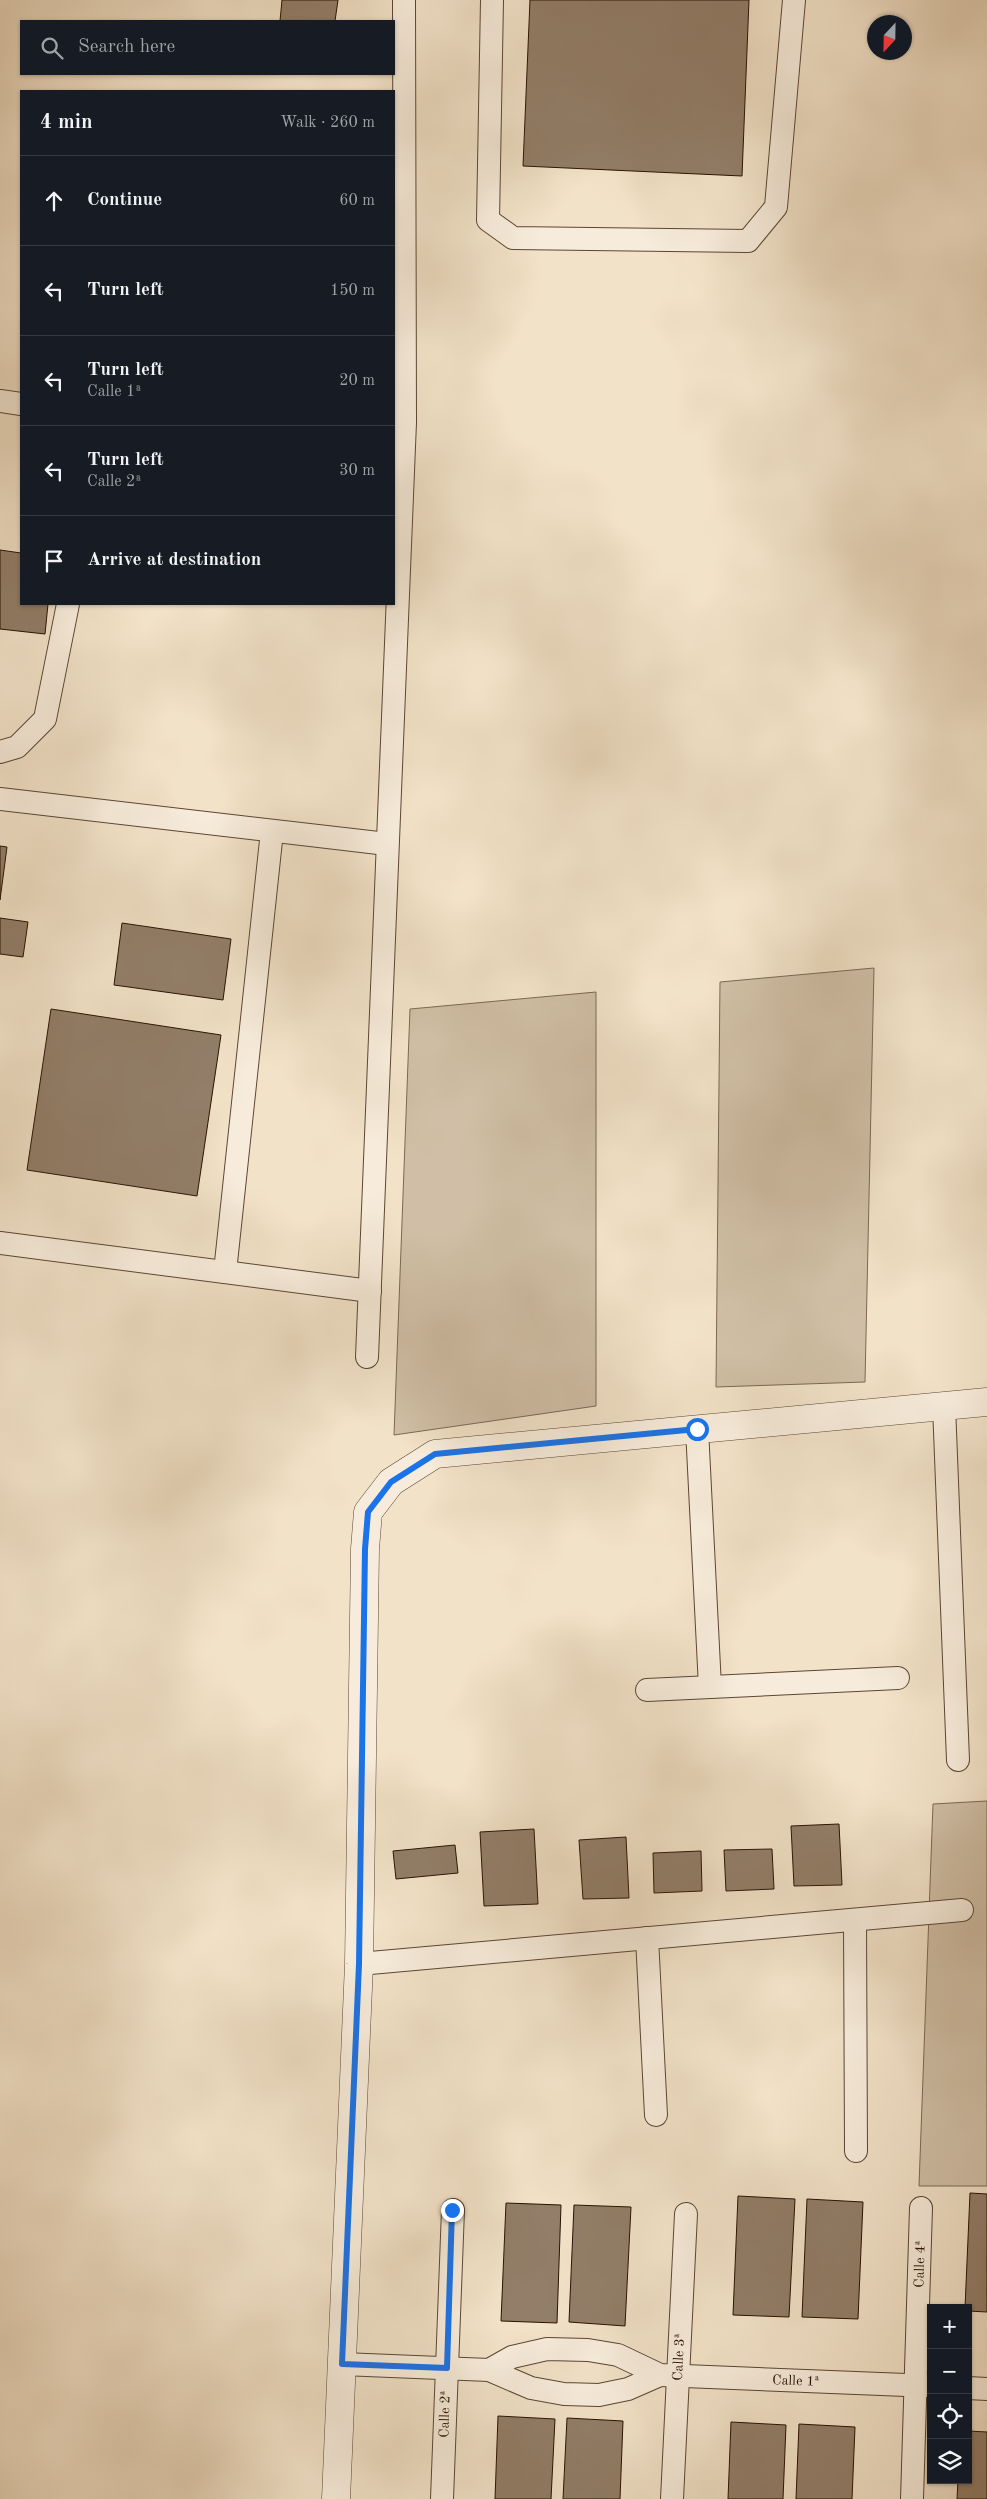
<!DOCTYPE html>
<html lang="en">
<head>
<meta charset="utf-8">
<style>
  :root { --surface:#171b24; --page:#242831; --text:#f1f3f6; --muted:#9ea1a6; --line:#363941 }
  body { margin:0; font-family:"Old Standard TT",serif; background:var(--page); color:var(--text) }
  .controls { position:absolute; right:15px; bottom:15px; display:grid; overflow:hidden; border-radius:0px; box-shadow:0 1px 4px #0004 }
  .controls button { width:45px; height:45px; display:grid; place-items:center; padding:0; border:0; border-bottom:1px solid var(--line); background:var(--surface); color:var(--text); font:25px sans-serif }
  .compass { position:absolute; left:867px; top:15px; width:45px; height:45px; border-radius:50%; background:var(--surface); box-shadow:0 1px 4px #0004; rotate:202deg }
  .stop { position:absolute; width:15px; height:15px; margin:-11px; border:4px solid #1a73e8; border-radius:50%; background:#fff }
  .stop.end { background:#1a73e8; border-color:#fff; box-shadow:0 1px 5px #0008 }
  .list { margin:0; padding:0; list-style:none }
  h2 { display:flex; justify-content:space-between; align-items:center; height:65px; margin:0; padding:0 20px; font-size:21px }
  h2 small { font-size:16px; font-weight:400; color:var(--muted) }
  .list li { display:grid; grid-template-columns:32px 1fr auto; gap:15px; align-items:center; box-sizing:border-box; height:90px; padding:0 20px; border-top:1px solid var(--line) }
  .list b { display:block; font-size:19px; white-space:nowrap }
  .list p { margin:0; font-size:16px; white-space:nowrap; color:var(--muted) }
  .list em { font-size:16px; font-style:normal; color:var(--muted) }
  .icon { flex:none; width:28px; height:28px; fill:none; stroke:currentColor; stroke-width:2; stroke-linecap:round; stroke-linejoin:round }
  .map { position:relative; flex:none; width:987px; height:2499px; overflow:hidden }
  .search { position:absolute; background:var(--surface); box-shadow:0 1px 4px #0004; left:20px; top:20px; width:375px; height:55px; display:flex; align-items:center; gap:12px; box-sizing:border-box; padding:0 18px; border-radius:0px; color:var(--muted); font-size:19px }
  .panel { position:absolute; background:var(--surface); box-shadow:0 1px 4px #0004; left:20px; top:90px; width:375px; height:515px; border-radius:0px }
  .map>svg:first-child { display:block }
  .green { fill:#d0bfa6; stroke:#7c6854 }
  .building { fill:#927e69; stroke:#291202 }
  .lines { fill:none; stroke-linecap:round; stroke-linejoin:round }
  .lane-casing { stroke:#5b4634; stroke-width:24 }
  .street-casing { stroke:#5b4634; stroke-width:29 }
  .lane { stroke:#f7ecdb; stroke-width:22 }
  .street { stroke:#f7ecdb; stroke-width:28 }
  .route { stroke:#1a73e8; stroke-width:6 }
  .labels { text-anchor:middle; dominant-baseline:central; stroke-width:5; stroke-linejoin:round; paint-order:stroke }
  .street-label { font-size:14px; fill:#291202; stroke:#f7ecdb }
</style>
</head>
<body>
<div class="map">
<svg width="987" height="2499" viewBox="0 0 987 2499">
  <rect width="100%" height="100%" fill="#f2e2c8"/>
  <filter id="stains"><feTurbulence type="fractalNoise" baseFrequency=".004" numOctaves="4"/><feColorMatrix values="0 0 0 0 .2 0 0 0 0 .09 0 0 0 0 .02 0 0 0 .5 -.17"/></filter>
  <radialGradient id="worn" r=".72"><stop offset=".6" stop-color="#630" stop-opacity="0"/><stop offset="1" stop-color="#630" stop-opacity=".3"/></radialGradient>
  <g class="green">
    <path d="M874,968l-9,414 -149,5 4,-405z"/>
    <path d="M596,992v414l-202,29 16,-426z"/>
    <path d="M987,1801v385h-68l14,-382z"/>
  </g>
  <g class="building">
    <path d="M282,0h56l-3,21h-55z"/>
    <path d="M530,0h219l-7,176 -219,-10z"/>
    <path d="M0,550l21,3v51h27l-3,30 -45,-5z"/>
    <path d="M0,846l7,1 -7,53z"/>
    <path d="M0,918l28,4 -5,35 -23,-3z"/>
    <path d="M122,923l109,16 -8,61 -109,-15z"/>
    <path d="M51,1009l170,26 -24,161 -170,-26z"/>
    <path d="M839,1824l3,61 -48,1 -3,-60z"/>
    <path d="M534,1829l4,75 -54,2 -4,-74z"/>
    <path d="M626,1837l3,61 -46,1 -4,-59z"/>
    <path d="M455,1845l3,28 -62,6 -3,-28z"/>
    <path d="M772,1849l2,40 -48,2 -2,-41z"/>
    <path d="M701,1851l1,40 -48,2 -1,-40z"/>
    <path d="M970,2193l17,1v118l-19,-1v-3h-3z"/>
    <path d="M738,2196l57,3 -6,118 -56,-2z"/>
    <path d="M807,2199l56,3 -5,117 -56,-2z"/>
    <path d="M506,2203l55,2 -4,118 -56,-2z"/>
    <path d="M574,2205l57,2 -6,119 -56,-4z"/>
    <path d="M498,2416l57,3 -4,80h-56z"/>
    <path d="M567,2418l56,3 -3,78h-57z"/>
    <path d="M731,2422l55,3 -3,74h-55z"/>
    <path d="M799,2424l56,3 -3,72h-56z"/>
    <path d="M968,2431l19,1v67h-30l1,-19h10z"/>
  </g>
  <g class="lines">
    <g class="lane-casing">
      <g id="lane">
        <path d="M492,0l-4,220 25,18 235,3 28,-34 18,-207"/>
        <path d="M0,401l21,3"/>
        <path d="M394,423l11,-1 -1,-422"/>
        <path d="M0,752l17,-5 28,-28 23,-115"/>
        <path d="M0,799l387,45"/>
        <path d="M0,1243l370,48"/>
        <path d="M225,1272l47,-441"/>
        <path d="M367,1357l38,-935"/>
        <path d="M944,1406l14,354"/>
        <path d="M697,1429l13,258"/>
        <path d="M647,1690l251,-12"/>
        <path d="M855,1920l1,231"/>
        <path d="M647,1938l9,177"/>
        <path d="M359,1964l603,-54"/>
        <path d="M342,2364l147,6 42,18 33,6 35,1 29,-6 32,-14"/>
        <path d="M489,2370l23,-13 35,-8 41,1 30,5 42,20 271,11"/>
        <path d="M968,2388l19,1"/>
        <path d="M442,2499l11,-289"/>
        <path d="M672,2499l14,-285"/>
        <path d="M912,2499l9,-291"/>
      </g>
    </g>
    <g class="street-casing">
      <path id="street" d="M336,2499l23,-535 6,-415 3,-37 23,-30 44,-28 552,-52"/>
    </g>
    <use href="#lane" class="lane"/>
    <use href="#street" class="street"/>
  </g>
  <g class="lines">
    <path class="route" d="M452,2210l-5,158 -105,-4 17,-400 6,-415 3,-37 23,-30 44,-28 262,-25"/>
  </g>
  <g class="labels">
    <g class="street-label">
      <text transform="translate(920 2264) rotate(-88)">Calle 4ª</text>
      <text transform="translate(679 2357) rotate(-87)">Calle 3ª</text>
      <text transform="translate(796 2381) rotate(2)">Calle 1ª</text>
      <text transform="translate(445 2414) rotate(-88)">Calle 2ª</text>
    </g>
  </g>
  <rect width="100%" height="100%" filter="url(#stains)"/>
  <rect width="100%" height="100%" fill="url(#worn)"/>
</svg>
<div class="controls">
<button>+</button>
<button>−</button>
<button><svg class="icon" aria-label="locate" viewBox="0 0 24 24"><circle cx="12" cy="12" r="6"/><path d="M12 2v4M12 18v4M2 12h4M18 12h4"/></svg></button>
<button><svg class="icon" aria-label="layers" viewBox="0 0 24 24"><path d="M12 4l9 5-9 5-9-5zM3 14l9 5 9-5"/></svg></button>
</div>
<svg class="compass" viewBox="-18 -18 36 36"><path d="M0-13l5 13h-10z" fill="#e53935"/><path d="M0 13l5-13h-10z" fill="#9ea1a6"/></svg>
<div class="stop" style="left:697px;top:1429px"></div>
<div class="stop end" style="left:452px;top:2210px"></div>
<div class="search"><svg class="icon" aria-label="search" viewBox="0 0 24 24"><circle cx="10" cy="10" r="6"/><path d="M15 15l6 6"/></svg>Search here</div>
<section class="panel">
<h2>4 min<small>Walk · 260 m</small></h2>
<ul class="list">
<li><svg class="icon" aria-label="ahead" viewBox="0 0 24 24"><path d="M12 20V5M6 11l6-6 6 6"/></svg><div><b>Continue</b></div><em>60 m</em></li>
<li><svg class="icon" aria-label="left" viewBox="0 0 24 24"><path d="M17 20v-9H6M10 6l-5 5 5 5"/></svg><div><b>Turn left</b></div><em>150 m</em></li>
<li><svg class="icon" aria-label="left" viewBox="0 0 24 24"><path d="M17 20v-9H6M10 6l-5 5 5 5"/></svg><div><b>Turn left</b><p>Calle 1ª</p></div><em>20 m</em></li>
<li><svg class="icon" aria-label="left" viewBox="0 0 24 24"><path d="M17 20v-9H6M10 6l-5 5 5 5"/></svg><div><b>Turn left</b><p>Calle 2ª</p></div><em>30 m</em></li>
<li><svg class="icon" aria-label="arrive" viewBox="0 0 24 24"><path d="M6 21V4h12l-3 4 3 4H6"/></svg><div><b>Arrive at destination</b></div></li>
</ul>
</section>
</div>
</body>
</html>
